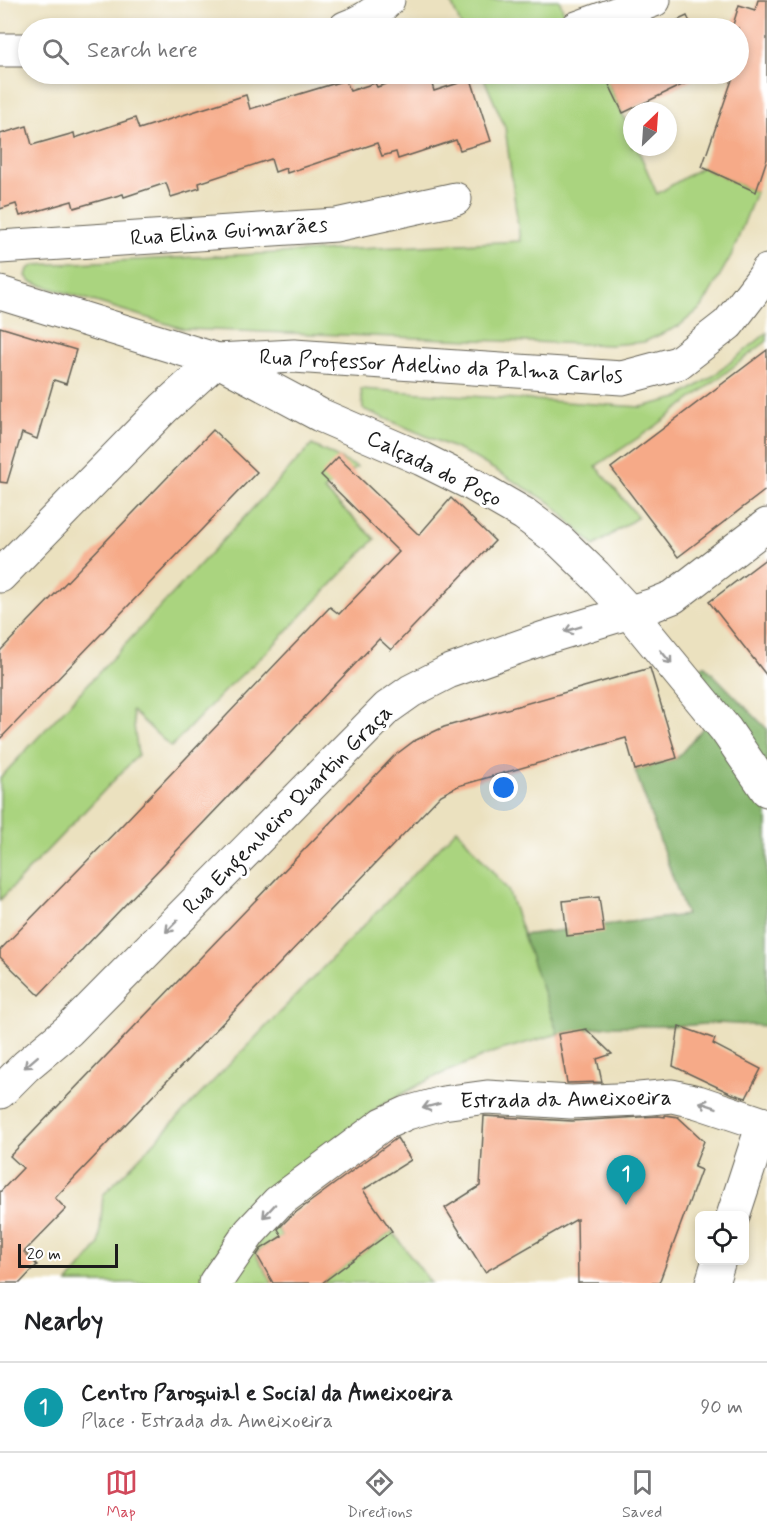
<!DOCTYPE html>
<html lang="en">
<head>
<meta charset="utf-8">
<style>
  :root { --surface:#fff; --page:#f6f6f6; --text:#202124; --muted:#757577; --line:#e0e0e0; --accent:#d1495b }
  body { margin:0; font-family:Mynerve,sans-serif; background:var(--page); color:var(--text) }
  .controls { position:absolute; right:18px; bottom:18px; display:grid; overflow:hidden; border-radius:9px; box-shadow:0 3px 9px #0003 }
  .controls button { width:54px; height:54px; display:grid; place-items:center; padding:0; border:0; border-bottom:2px solid var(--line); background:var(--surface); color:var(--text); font:30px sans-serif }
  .compass { position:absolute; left:623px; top:102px; width:54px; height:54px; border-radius:50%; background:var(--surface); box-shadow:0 3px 9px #0003; rotate:25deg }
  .scale { position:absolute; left:18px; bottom:15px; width:100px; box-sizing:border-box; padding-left:6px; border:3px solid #1c1c1c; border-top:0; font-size:16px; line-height:21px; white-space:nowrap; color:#1c1c1c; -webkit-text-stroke:4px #fff; paint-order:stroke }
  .you { position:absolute; left:504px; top:788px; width:21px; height:21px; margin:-15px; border:4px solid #fff; border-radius:50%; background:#1a73e8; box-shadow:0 0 0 9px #1a73e833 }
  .badge { display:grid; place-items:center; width:39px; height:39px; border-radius:50%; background:var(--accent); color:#fff; font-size:20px; font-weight:700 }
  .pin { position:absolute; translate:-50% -50px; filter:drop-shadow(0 2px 3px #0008) }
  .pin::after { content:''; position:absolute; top:32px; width:21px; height:18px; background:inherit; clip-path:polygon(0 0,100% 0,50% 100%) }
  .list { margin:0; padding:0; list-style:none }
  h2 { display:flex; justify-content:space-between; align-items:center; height:78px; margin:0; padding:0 24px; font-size:26px }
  h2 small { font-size:20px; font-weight:400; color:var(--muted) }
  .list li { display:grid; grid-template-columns:39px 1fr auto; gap:18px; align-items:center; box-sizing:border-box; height:90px; padding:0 24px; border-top:2px solid var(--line) }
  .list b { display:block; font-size:22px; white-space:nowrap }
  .list p { margin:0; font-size:20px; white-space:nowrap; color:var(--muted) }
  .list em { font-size:20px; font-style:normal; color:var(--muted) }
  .icon { flex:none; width:33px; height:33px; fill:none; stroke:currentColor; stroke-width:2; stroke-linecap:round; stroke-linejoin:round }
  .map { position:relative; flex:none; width:767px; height:1283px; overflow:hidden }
  .search { position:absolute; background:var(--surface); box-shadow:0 3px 9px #0003; left:18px; right:18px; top:18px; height:66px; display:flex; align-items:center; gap:15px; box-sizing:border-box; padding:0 21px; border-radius:33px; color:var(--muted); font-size:22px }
  .sheet { height:168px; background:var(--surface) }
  nav { display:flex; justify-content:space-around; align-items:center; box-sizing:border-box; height:84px; border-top:2px solid var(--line); background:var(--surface); font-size:16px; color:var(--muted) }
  nav a { display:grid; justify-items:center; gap:3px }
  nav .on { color:var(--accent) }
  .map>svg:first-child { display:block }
  .green { fill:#aad47f; stroke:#63784e; stroke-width:1.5 }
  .forest { fill:#87b66e; stroke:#526945; stroke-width:1.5 }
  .building { fill:#f6aa88 }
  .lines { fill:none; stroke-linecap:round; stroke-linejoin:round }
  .minor-casing { stroke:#646155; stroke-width:35 }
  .minor { stroke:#fff; stroke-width:33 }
  .oneway { stroke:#999 }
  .labels { text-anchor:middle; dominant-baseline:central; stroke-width:6; stroke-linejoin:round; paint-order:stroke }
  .street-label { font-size:22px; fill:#1c1c1c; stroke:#fff }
</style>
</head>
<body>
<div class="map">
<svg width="767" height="1283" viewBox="0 0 767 1283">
  <rect width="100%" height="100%" fill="#fff"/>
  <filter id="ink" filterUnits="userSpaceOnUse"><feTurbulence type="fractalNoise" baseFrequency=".0167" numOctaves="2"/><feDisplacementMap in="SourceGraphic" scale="12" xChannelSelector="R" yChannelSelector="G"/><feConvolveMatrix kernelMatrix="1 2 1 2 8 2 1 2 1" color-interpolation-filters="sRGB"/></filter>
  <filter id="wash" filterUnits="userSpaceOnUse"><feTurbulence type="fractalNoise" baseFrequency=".008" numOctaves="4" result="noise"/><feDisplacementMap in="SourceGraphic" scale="24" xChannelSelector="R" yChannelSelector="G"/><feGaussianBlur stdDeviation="1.35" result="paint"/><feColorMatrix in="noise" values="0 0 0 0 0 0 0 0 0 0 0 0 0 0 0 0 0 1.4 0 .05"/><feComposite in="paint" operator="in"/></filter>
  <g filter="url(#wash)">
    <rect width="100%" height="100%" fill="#ebe1bf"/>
    <g class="green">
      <path d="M450,0h109l12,28h-109z"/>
      <path d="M482,74h122l28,61v12h5l20,47 45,-27 54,25 -24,62 -30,53 -23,19 -35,16 -34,3 -426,-16 -153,-47 -5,-6 2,-7 7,-4 485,-24 -15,-114z"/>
      <path d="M767,333v8l-111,85 -60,40 42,51 -44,29 -43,-43 -83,-49 -105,-45 -2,-20 280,18 37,-9 35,-22z"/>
      <path d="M312,445l45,22 -33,23 51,49 -109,114 -40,36 -55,58 -39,-36 6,44 -138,145v-122z"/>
      <path d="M457,829l51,61 50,144 -64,18 -62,26 -50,27 -77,58 -102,120h-135l31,-38 4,-50z"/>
      <path d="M274,1223l8,13 -27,17 18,30h-46z"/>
      <path d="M392,1231l39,52h-109z"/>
    </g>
    <path class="forest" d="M704,665l63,64v297l-50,-3 -38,3h-71l-50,8 -35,-99 163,-20 -51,-145 42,-12 43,-50 -26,-34z"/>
    <g id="blocks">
      <g class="building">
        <path d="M758,0h9v159l-11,33 -54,-25 32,-93h4v-46h-6l7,-23 16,5z"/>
        <path d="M687,16l6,12h-32z"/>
        <path d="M418,74h11l5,17 37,-12 20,62 -31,9 -4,-10 -58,19 -2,-7 -14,4 -5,-13 -90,30 -1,-5 -11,4 -4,-13 -72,24 1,5 -29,9 -5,-14 -42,14 -1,-3 -49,14 -2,-7 -52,15 -4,-12 -16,5v-75l27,-8 5,19 42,-12 1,5 60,-20 4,11 107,-34 4,14 96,-29 4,11 25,-8 2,4z"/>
        <path d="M604,74h101l-82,39z"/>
        <path d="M0,327l76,23 -10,34 -12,-4 -17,59 -15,-6 -15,50 -7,-1z"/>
        <path d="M767,350v139l-89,68 -67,-89z"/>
        <path d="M213,430l44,42 -257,267v-88z"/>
        <path d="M338,457l81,78 32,-37 44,43 -104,109 -12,-11 -340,356 -39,-38v-7l124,-127 206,-216 9,7 60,-62 -78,-77z"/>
        <path d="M767,558v118l-58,-74z"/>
        <path d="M650,668l27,90 -42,12 -9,-32 -168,48 -17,9 -386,403 11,11 -42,43 13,13 -17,18h-20v-91l23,-24 -13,-12 384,-400 20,-15 30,-14z"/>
        <path d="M599,897l5,35 -37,4 -4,-35z"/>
        <path d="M679,1026l36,13 -2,5 48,25 -15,29 -16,-5 -57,-27z"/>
        <path d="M586,1029l26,25 -15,5 5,23 -35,1 -9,-49z"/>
        <path d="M665,1115l13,2 26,24 -10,26 7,3 -42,113h-81l-1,-64 -92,53 -40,-64 35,-22 4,-70 88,5 86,-5 7,1z"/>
        <path d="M397,1138l14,22 -48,30 29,41 -70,52h-49l-16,-28 4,-6 21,-13 -4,-7 13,-13z"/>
      </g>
    </g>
  </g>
  <g filter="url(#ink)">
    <use href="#blocks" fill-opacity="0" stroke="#646155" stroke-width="1.5"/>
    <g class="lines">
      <g class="minor-casing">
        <g id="minor">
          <path d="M345,28c16,-6 31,-15 43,-28"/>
          <path d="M577,28l77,-28"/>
          <path d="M0,50h28"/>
          <path d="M0,247l336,-22 119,-26"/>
          <path d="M0,293l217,67 103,55 102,44 50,25 52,30 36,27 35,34 34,37 97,118 41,60"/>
          <path d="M0,576l164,-168 53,-48 77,-4 328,22 56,-15 50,-39 36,-47 3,-6"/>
          <path d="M0,1092l26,-26 43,-36 318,-322 24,-17 37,-19 96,-34 109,-33 20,-8 94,-72"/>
          <path d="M733,1216l30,-92"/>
          <path d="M215,1283l35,-51 28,-30 105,-78 24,-11 36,-10 44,-6 84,5 68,-3 33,-3 26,6 69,23"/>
          <path d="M712,1283l7,-23"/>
        </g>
      </g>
      <use href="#minor" class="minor"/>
    </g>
    <defs><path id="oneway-shaft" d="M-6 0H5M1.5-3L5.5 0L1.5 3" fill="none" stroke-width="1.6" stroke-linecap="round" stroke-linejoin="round" transform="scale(1.5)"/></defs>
    <g class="oneway">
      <use href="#oneway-shaft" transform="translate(573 629) rotate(163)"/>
      <use href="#oneway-shaft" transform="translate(666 657) rotate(51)"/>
      <use href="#oneway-shaft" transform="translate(172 926) rotate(135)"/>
      <use href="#oneway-shaft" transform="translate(31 1062) rotate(139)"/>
      <use href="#oneway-shaft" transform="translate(708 1105) rotate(-161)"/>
      <use href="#oneway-shaft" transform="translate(431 1106) rotate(165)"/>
      <use href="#oneway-shaft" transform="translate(269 1211) rotate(133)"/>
    </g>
  </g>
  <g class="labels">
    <g class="street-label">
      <text transform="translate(229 232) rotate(-4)">Rua Elina Guimarães</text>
      <text transform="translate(441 367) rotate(3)">Rua Professor Adelino da Palma Carlos</text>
      <text transform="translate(434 469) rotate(26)">Calçada do Poço</text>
      <text transform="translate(288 810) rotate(-45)">Rua Engenheiro Quartin Graça</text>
      <text transform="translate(566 1100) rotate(-1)">Estrada da Ameixoeira</text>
    </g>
  </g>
</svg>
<div class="controls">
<button><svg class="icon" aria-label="locate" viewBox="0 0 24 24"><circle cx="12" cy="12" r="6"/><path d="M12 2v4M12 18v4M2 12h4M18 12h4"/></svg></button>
</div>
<svg class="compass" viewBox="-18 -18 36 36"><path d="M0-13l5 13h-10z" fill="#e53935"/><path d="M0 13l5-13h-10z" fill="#757577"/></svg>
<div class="scale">20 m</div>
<div class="you"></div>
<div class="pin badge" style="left:626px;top:1205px;background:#0f9aa8">1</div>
<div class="search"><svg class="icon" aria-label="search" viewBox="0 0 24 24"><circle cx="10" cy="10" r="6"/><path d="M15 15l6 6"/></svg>Search here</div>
</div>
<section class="sheet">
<h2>Nearby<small></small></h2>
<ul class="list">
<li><span class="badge" style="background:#0f9aa8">1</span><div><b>Centro Paroquial e Social da Ameixoeira</b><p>Place · Estrada da Ameixoeira</p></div><em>90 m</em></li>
</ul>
</section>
<nav>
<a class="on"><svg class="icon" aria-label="map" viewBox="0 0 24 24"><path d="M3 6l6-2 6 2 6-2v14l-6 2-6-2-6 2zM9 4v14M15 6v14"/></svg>Map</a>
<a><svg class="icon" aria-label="directions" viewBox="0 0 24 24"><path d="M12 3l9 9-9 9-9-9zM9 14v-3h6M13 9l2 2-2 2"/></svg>Directions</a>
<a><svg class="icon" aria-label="saved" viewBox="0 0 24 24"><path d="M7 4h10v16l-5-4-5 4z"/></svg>Saved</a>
</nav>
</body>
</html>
